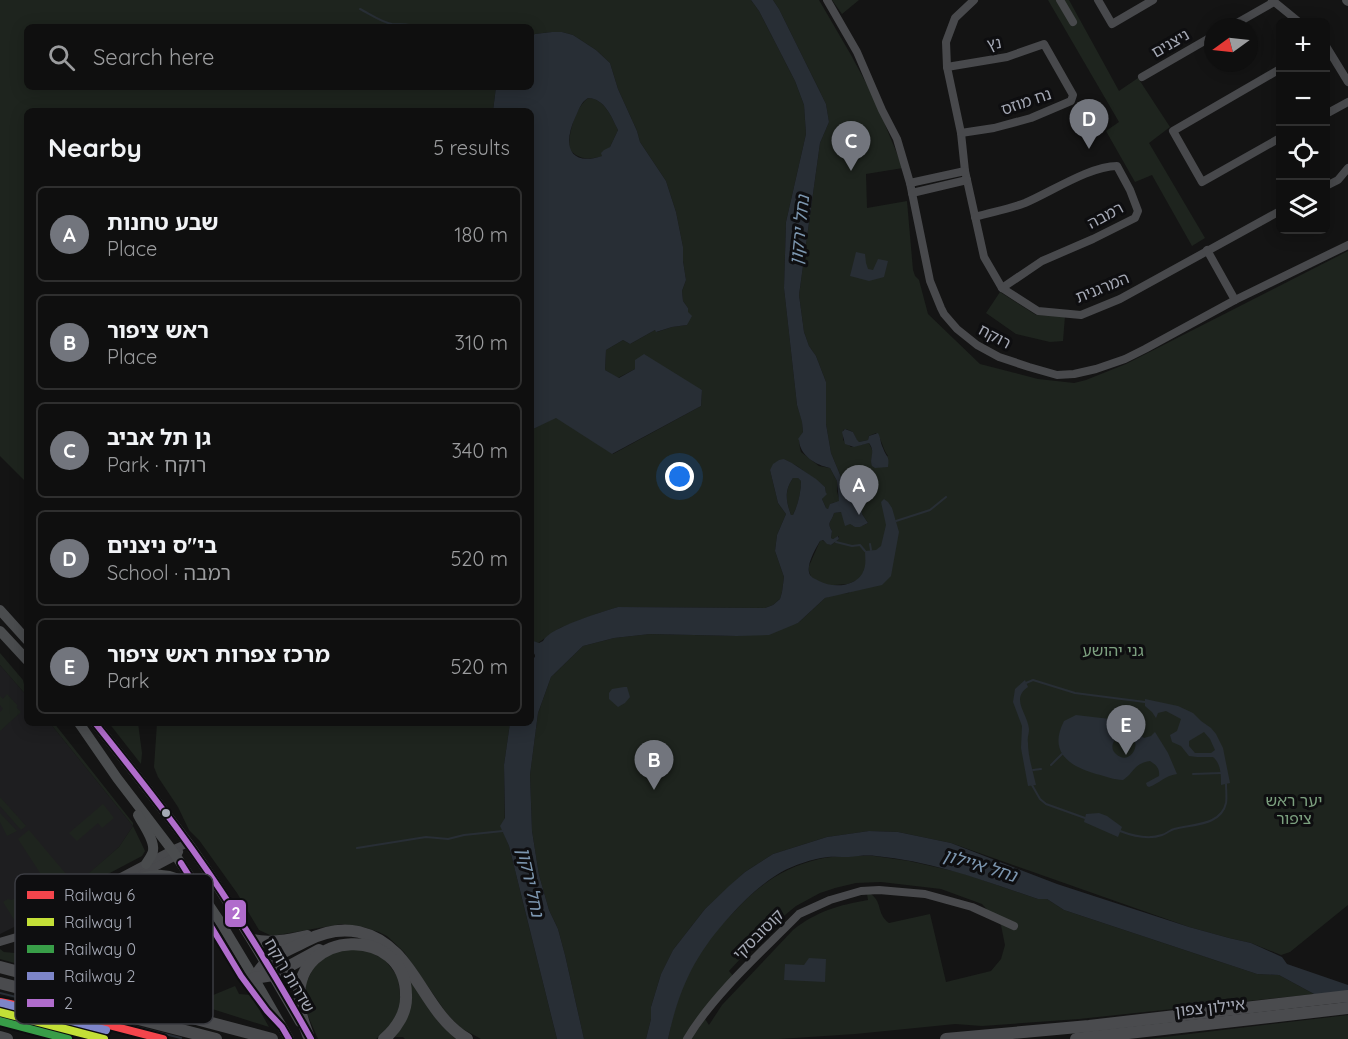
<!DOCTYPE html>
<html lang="en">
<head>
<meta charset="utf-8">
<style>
  :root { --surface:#0f0f0f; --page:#1d1d1d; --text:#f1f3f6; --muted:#9b9c9e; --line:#2f2f2f; --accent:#72757d }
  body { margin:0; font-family:Quicksand,"Noto Sans Hebrew",sans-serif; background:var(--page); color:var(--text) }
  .controls { position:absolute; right:18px; top:18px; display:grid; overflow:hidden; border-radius:9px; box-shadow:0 3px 15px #0003 }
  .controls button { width:54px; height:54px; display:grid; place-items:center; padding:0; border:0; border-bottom:2px solid var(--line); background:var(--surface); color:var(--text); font:30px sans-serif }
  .compass { position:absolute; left:1204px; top:18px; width:54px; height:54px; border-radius:50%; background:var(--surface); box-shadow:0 3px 15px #0003; rotate:255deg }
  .you { position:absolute; left:680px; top:477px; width:21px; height:21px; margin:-15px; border:4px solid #fff; border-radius:50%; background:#1a73e8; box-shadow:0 0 0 9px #1a73e833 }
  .badge { display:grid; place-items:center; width:39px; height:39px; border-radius:50%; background:var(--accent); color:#fff; font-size:20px; font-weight:700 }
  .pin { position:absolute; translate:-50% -50px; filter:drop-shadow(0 2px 3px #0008) }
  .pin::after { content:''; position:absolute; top:32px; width:21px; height:18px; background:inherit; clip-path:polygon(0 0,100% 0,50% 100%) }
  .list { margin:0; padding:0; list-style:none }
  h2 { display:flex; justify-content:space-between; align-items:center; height:78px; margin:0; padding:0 24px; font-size:26px }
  h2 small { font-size:20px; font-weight:400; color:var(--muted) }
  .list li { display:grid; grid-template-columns:39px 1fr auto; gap:18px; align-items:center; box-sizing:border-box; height:96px; margin:0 12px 12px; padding:0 12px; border:2px solid var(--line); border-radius:9px }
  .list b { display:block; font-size:22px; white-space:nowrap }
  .list p { margin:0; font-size:20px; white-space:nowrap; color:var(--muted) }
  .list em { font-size:20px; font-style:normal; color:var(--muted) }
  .icon { flex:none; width:33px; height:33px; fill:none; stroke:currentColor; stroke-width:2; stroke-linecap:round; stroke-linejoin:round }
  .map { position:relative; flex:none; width:1348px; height:1039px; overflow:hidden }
  .search { position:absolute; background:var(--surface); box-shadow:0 3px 15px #0003; left:24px; top:24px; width:510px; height:66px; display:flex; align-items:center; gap:15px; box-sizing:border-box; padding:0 21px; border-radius:9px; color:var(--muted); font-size:22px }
  .panel { position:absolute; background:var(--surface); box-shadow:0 3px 15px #0003; left:24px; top:108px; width:510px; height:618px; border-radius:9px }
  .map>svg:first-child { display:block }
  .built { fill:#1e1e20 }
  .green { fill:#1e241e; fill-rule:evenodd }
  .water { fill:#282e35; fill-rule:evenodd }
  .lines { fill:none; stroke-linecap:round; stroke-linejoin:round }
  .stream { stroke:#282e35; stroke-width:2 }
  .minor { stroke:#48494c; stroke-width:8 }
  .major { stroke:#4a4c4e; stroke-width:10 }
  .highway { stroke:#4a4b4e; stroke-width:12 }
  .bus-1-casing { stroke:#0e0e10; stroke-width:10 }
  .bus-1 { stroke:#b06ccc; stroke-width:6 }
  .rail-1-casing { stroke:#0e0e10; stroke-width:12 }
  .rail-2-casing { stroke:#0e0e10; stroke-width:12 }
  .rail-3-casing { stroke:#0e0e10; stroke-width:12 }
  .rail-4-casing { stroke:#0e0e10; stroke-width:12 }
  .rail-1 { stroke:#f4454c; stroke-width:8 }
  .rail-2 { stroke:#c3df37; stroke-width:8 }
  .rail-3 { stroke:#389d48; stroke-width:8 }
  .rail-4 { stroke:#7d85c9; stroke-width:8 }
  .bus-dot { fill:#a5a9b5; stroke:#0e0e10; stroke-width:2 }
  .labels { text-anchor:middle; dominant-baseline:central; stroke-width:6; stroke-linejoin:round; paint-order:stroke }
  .street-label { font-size:16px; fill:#a5a9b5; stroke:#0e0e10 }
  .park-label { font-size:16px; fill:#7ca07f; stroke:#0e0e10 }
  .water-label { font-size:18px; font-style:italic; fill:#7c96af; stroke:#0e0e10 }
  .key { fill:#0e0e10; stroke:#3b3c42; stroke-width:1.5 }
  .key-label { font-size:16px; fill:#a5a9b5 }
  .line-badge { stroke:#0e0e10; stroke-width:2 }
  .badge-label { font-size:16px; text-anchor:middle; font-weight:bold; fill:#fff }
</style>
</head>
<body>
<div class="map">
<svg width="1348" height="1039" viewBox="0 0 1348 1039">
  <rect width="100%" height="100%" fill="#141414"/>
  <path class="built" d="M0,665l27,31v27h23l83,103 -14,21 -44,39 -4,-6 -10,8 2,3 -11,9 2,7 -54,27z"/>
  <g class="green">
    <path d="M0,0h751l8,11 17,33 19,37 9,24 2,29 -20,88 -2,66 13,117 5,16 1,11 -4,8 1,8 1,4 18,14 11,2 7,13v10l3,11 -8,1 -4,6 -2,-1 -4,-9 4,-6 -1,-6 -28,-21 -13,-7 -14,11 8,33 8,11 -9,21 -2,16 9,26 -2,15 -2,7 -7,6 -8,3 -147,-1 -22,7 -36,14 -22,15 -7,-3v-210l25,-13 57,37 88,-48 1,-16 -67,-21 -17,9 -13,-8 1,-20 17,-10 7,4 25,-14 2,2 15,-5 15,-2 1,-17 -5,-7 -1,-10 4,-11 -3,-19v-14l-7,-35 -10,-31 -26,-39 -3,-11 -19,-42 -8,-26 -14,-13 -23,-15 -11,-3h-10l-17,2 -4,2v-9h-504v60h469l-3,24h-466v372l-27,-27z"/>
    <path d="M773,0h46l32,55 29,54 6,18 17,41 -37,6 1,34 40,-7 6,69 2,6 4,4 9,34 52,50 58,15 36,4 12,-3 40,-16 222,-113v654l-58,47 -9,3 -30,-12 -22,-5 -40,-11 -238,-84 -53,-11 -29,-1 -42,6 -54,17 -28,18 -40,37 -32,41 -12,24 -10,33v12l-5,20h-62l-19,-84 -7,-26 -9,-19 -10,-35 -7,-44 -2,-56 8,-62 13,-36 32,-31 31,-8 36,-4 87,2 61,-13 27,-25 12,-4 12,-1 8,-13 -9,4 -14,1h-9l-14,-8 -2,-6v-5l11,-25 2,-1 6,4 3,1 8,-6v-3l-6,3 -2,-1 1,-7c-6,-9 0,-9 2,-18l7,-1c8,11 12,20 27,11l-6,-9 -3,-26 -13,1 -15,-36 -5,-29v-42l-10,-26 -7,-10 -5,-14 -5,-37 21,-152 9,-21 -3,-18 -47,-95zM846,429l7,3 4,9 2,1 9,-2 1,-4 7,-3c7,8 6,15 12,23l-17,4 2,-8 -4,-9 -18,4 -8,-7v-10z"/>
    <path d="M832,0h27l-17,14z"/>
    <path d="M1048,0h21l50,91 19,-13 32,49 -21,16 56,95 -13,8 -40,-71 -17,7 -29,-51 13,-9z"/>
    <path d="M588,98c17,1 23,18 30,32l-8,17 -7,9c-14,4 -23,4 -33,-6 -3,-15 6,-43 18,-52z"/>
    <path d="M1000,292l36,23 29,1 -2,25 -13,1 -34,-8 -30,-21z"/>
    <path d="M793,478h5l3,3c0,12 -3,24 -8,34h-2c-5,-14 -7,-24 2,-37z"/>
    <path d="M0,653l23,27 2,8 2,1v7l-27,-31z"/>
    <path d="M7,694l11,12 -2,1 5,5 -21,19v-19l3,-3 -3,-4v-9l3,3z"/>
    <path d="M50,723h4l79,100v3l12,25 -3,5 -53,28 -8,-4 38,-33 14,-21z"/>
    <path d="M109,723h29l4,30 -1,11z"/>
    <path d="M157,723h353l-6,42 1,71 4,10 48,193h-76l-20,-11 -14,-14 -43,-62 -17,-16 -8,-4 -16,-5 -21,-3 -70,12 -13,-6 -22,-37 -38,-53 -10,-10 -11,-23 -20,-30 -4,-10z"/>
    <path d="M0,797l26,29 -5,4 -21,-24z"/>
    <path d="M103,804l11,14 -12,10 -4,-5 -21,18 -8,-8z"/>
    <path d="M0,813l17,18 -10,5 -7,-14z"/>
    <path d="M29,830l42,50 -10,8 2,3 -11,9 2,7 -9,-17v-7l-3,-7 -24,-37z"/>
    <path d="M874,856l35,5 53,12 76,26h9l17,11 193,64 22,1 35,19 -235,25 -97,7 -27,-2 -100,10 -76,5h-88l14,-20 4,6 13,-20 71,-75c24,-19 46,-25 75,-30l-1,-6h4c12,9 5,19 18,29l41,-9 16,68 45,-11 10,-12 4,-14 -4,-20 -19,-21 -41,-15 -60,-7 -25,1 -21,5 -15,5 -24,13 -29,24 -38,41 5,6 -51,62h-15c6,-31 16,-63 34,-90 8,-12 19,-24 30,-35 25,-28 50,-46 87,-55 16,-4 39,-3 55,-3z"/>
    <path d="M31,888l14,24 -27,14 -15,-24 5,-3 4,1z"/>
    <path d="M348,948l20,3 17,9 13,17 3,27 -8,18 -12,13 -5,4h-58l-13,-30 1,-26 8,-16 14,-12z"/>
    <path d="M0,949l4,3 11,1 4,5 -1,6 -18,-5z"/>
    <path d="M408,980h4l24,39 7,8 14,12h-52l-2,-2h-10z"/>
    <path d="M235,986l4,8 12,1 18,32 -82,-26v-10l19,7z"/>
    <path d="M1348,1015v24h-200z"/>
  </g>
  <g class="water">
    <path d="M751,0h22l6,9 47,95 3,18 -9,21 -21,152 5,37 5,14 7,10 10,26v42l5,29 15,36 13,-1 3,26 6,9 -8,4h-5l-5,-3 -5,2 -4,-14 -7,1c-2,9 -8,9 -2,18l-1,7 2,1 5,-3 1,3 -8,6 -4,-1 -4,-4 -3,1c-4,7 -13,22 -11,31 1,6 6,6 10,9 13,7 35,6 43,-7 5,-8 3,-16 3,-23l11,-1 5,-4 5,-21 -5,-23 3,-3 4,3 4,6 7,24 -8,44 -9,9 -57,13 -27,25 -29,12 -32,1 -87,-2 -36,4 -31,8 -32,31 -13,36 -8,62 2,56 7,44 10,35 9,19 7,26 19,84h-27l-48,-193 -8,-18 -1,-2 5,-8 -1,-53 6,-42h21v-63l4,-3v-2l-4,-6v-9l8,3 4,-2c7,-14 59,-29 75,-34l147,1 8,-3 7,-6 2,-7 2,-15 -9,-26 2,-16 9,-21 -8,-11 -8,-33 3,-6 6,-4 5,-1 8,4 24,16 9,8 1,6 1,1 -5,5 4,9 2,1 2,-5 9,-3 -2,-20 -7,-13c-14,-3 -30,-12 -31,-28l-1,-1 5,-7 -1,-10 -5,-17 -13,-117 2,-66 20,-88 -2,-29 -9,-24 -19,-37 -17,-33zM793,478h5l3,3c0,11 -3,24 -8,34h-2c-5,-14 -7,-24 2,-37z"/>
    <path d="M552,32h10l11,3 23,15 14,13 8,26 19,42 3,11 26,39 10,31 7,35v14l3,19 -4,11 1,10 5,7v4l4,4 -5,9 -15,2 -16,5 -1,-2 -25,14 -7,-4 -17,10 -1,20 14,8 16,-9v-9l9,-6 58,36 -1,16 -89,48 -56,-36 -25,12v-319h-38l3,-24h35v-51l4,-2zM588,98c17,1 23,18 30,32l-8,17 -6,3 -3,3 1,3c-34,11 -39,-12 -27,-38 4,-8 5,-15 13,-20z"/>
    <path d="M856,252l9,2 1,9 2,6 5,1 5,-11 10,2 -4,16 -15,4 -19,-5z"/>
    <path d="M845,429l8,3 4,8 2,2 9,-2 1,-4 9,-3c3,6 2,9 5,15 3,9 7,8 5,19l-13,1 -3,-2c-3,-10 4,-13 -3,-23l-15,4 -9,-3 -3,-12z"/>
    <path d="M1025,680l3,7c-18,12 0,27 1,42 0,5 -2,9 -1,14 0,14 5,28 8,42l-8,1 -7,-38 1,-22 -9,-24 2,-13z"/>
    <path d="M624,687h3l3,10 -5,6 -7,4 -9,-8v-6l3,-4z"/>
    <path d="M1145,699l33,7 15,7 8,8 10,7 5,6 7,14 7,35 -9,2c0,-11 0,-21 -8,-28h-16l-8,-1 -8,-10 -9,-4 -2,-7 7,-4 4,-12 -15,-8 -8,2 -2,5 -4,-6 -7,-6zM1204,732l6,7 5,11 -4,3h-16l-6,-7v-5z"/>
    <path d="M1076,715l34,4 28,12 2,4 4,3 7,-2 4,-4 13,21 9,21c-13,2 -17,9 -28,13l-2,-1 -1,-3 13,-7c1,-8 -3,-11 -9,-15 -17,3 -15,11 -27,19 -9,0 -18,-4 -27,-6 -27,-8 -48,-22 -32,-53zM1121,735c27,-2 11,34 -5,19 -7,-6 -3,-15 5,-19z"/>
    <path d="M1099,813l8,3 15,11 -4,10 -34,-15 2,-8z"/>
    <path d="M869,831l29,1 53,11 106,41 132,43 40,11 22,5 31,14 5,7 61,21v19l-34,-10 -35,-19 -22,-1 -193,-64 -17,-11h-9c-53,-18 -106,-38 -162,-43 -9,-1 -18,0 -27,1 -9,0 -19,-1 -28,1 -15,3 -33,9 -46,18 -17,11 -31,25 -44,39 -36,39 -52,73 -63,124h-22l5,-20v-12l10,-33 12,-24 32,-41 24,-23 16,-14 28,-18 54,-17z"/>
    <path d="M809,958l17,1 -1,23 -41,-2 1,-16 19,1z"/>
  </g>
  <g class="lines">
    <g class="stream">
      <path d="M360,9c10,5 21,13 32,15 9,1 16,-1 25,3"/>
      <path d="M896,521l34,-11 16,-13"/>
      <path d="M836,542l16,4 8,-1 5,6"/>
      <path d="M870,544l1,6"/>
      <path d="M1026,683l7,-3 42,13 70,9"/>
      <path d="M1051,765l11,-11"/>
      <path d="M1033,770l8,-1"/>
      <path d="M1193,774l28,-1"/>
      <path d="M1032,785l8,14 6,5 39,14"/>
      <path d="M1120,831c13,5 28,9 42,4 4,-1 8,-5 12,-6 18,-5 47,-3 52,-26 1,-6 0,-13 0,-19"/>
      <path d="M357,848l69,-11 22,2 16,-4 39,-4"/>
      <path d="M0,993l181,45"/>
    </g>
    <g class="minor">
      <path d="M827,0l30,52 25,58 15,29 13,44 20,98 11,27 3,6 13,15 20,16 22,12 30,10 28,8 17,-1 22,-5 29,-10 20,-10 90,-49 113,-55"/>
      <path d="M974,0l-19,18 -9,24 1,25 14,66 4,38 19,86 18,31 36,23 43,4 39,-16 160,-88"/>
      <path d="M1060,0l13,22"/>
      <path d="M1098,0l14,24 41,-24"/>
      <path d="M1272,0l27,22"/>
      <path d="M1230,27l44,-25"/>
      <path d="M1326,46l22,36"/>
      <path d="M947,67l60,-10 37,-13 29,51 -2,6 -40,17 -37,10 -33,5"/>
      <path d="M1280,69l-107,62 29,51 78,-44"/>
      <path d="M1142,77l71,-41"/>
      <path d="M1326,114l22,-12"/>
      <path d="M910,183l55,-12"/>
      <path d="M1326,186l12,-6 10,-12"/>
      <path d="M912,193l55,-13"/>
      <path d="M975,217c17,-5 34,-8 50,-14 26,-11 65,-37 92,-37l13,24 8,21 -3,7 -42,21 -51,22 -40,27"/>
      <path d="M1207,250l28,50"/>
      <path d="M28,926l144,-76 16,-7"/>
      <circle cx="31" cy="937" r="11"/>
      <path d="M41,933l5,-7 14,-9 116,-61 3,-4"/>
      <path d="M0,942l20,-6"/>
      <path d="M687,1039c25,-42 69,-82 103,-116l9,-9 31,-14 31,-9 18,-1 46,4 47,13 42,19"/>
    </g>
    <g class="major">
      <path d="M1347,0l1,1"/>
      <path d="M0,610l27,30"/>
      <path d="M0,631l27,29"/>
      <path d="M79,723l38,55 55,72 49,73 33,55 35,61"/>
      <path d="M95,723c32,40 63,79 93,120 41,57 77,118 112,179"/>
      <path d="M138,815c5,10 17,25 15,36 -1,5 -5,9 -7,13"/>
      <path d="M127,882c28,-9 42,-12 67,6"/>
    </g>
    <g class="highway">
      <path d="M253,940c17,4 36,0 54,-4"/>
      <path d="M41,942l1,9 9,9 124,46"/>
      <path d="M0,967l272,72"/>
      <path d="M254,978c4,-5 7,-11 12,-15 7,-7 29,-16 40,-22 17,-9 34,-13 53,-9 56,13 62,80 108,107"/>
      <path d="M254,978l19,-3 46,-25"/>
      <path d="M0,983l216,56"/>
      <path d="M308,1035c-4,-11 -9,-23 -9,-35 -3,-72 107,-75 107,-5 1,17 -9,33 -22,44"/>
      <path d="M0,1037l7,2"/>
      <path d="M946,1039l143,-13 259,-30"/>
      <path d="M1076,1039l272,-31"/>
    </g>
    <g class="bus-1-casing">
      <g id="bus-1">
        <path d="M95,723c44,55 87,109 126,168 32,48 62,98 90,148"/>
        <path d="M181,863l17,27 5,23 38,63 26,35 15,16 7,12"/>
      </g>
    </g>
    <use href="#bus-1" class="bus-1"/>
    <g class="rail-1-casing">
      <path id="rail-1" d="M0,1002l93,19 70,18"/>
    </g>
    <g class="rail-2-casing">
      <path id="rail-2" d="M0,1012l104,27"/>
    </g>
    <g class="rail-3-casing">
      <path id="rail-3" d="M0,1021l68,18"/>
    </g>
    <g class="rail-4-casing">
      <path id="rail-4" d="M2,1003l104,27"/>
    </g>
    <use href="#rail-1" class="rail-1"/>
    <use href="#rail-2" class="rail-2"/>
    <use href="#rail-3" class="rail-3"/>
    <use href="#rail-4" class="rail-4"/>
  </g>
  <circle class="bus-dot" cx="166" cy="813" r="5"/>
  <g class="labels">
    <g class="street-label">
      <text transform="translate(994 43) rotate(-11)">נץ</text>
      <text transform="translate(1170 43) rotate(-30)">ניצנים</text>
      <text transform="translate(1026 101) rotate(-19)">נח מוזס</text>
      <text transform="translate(1105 215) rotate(-28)">רמבה</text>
      <text transform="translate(1102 287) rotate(-22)">המרגנית</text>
      <text transform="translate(995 336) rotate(28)">רוקח</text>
      <text transform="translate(758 934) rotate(-45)">קוסובסקי</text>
      <text transform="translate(290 975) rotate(60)">שדרות רוקח</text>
      <text transform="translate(1210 1007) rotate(-6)">איילון צפון</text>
    </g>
    <g class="park-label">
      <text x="1113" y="650">גני יהושע</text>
      <text x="1294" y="800">יער ראש<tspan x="1294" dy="18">ציפור</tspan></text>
    </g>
    <g class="water-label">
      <text transform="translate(799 230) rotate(-84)">נחל ירקון</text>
      <text transform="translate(980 865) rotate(17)">נחל איילון</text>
      <text transform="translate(531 882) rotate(78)">נחל ירקון</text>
    </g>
  </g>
  <rect x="15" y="874" width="198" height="150" rx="9" class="key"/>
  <rect x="27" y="891" width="27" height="8" fill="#f4454c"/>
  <rect x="27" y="918" width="27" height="8" fill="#c3df37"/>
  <rect x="27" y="945" width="27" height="8" fill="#389d48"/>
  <rect x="27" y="972" width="27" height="8" fill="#7d85c9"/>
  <rect x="27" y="999" width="27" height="8" fill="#b06ccc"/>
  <g class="key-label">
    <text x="64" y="901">Railway 6</text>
    <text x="64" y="928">Railway 1</text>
    <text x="64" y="955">Railway 0</text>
    <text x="64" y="982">Railway 2</text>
    <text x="64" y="1009">2</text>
  </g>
  <rect class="line-badge" x="224" y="899" width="23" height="29" rx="6" fill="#b06ccc"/>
  <g class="badge-label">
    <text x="236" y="919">2</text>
  </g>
</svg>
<div class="controls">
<button>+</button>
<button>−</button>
<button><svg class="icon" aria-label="locate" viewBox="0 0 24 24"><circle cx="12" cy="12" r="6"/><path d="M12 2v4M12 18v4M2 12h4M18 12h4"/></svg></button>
<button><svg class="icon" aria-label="layers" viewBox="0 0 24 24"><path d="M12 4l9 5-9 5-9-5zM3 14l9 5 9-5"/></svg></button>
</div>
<svg class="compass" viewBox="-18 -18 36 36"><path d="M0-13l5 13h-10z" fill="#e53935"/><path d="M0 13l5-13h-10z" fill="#9b9c9e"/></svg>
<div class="you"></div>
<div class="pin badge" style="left:859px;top:515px">A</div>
<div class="pin badge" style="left:654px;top:790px">B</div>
<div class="pin badge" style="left:851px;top:171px">C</div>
<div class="pin badge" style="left:1089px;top:149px">D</div>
<div class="pin badge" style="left:1126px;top:755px">E</div>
<div class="search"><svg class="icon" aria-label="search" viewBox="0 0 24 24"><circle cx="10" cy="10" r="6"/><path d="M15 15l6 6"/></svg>Search here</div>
<section class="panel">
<h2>Nearby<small>5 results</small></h2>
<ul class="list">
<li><span class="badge">A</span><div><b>שבע טחנות</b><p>Place</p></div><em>180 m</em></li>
<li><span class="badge">B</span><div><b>ראש ציפור</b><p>Place</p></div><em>310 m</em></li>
<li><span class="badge">C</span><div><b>גן תל אביב</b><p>Park · רוקח</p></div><em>340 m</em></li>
<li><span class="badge">D</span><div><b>בי&quot;ס ניצנים</b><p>School · רמבה</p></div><em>520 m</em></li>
<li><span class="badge">E</span><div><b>מרכז צפרות ראש ציפור</b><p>Park</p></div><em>520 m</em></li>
</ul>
</section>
</div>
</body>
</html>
